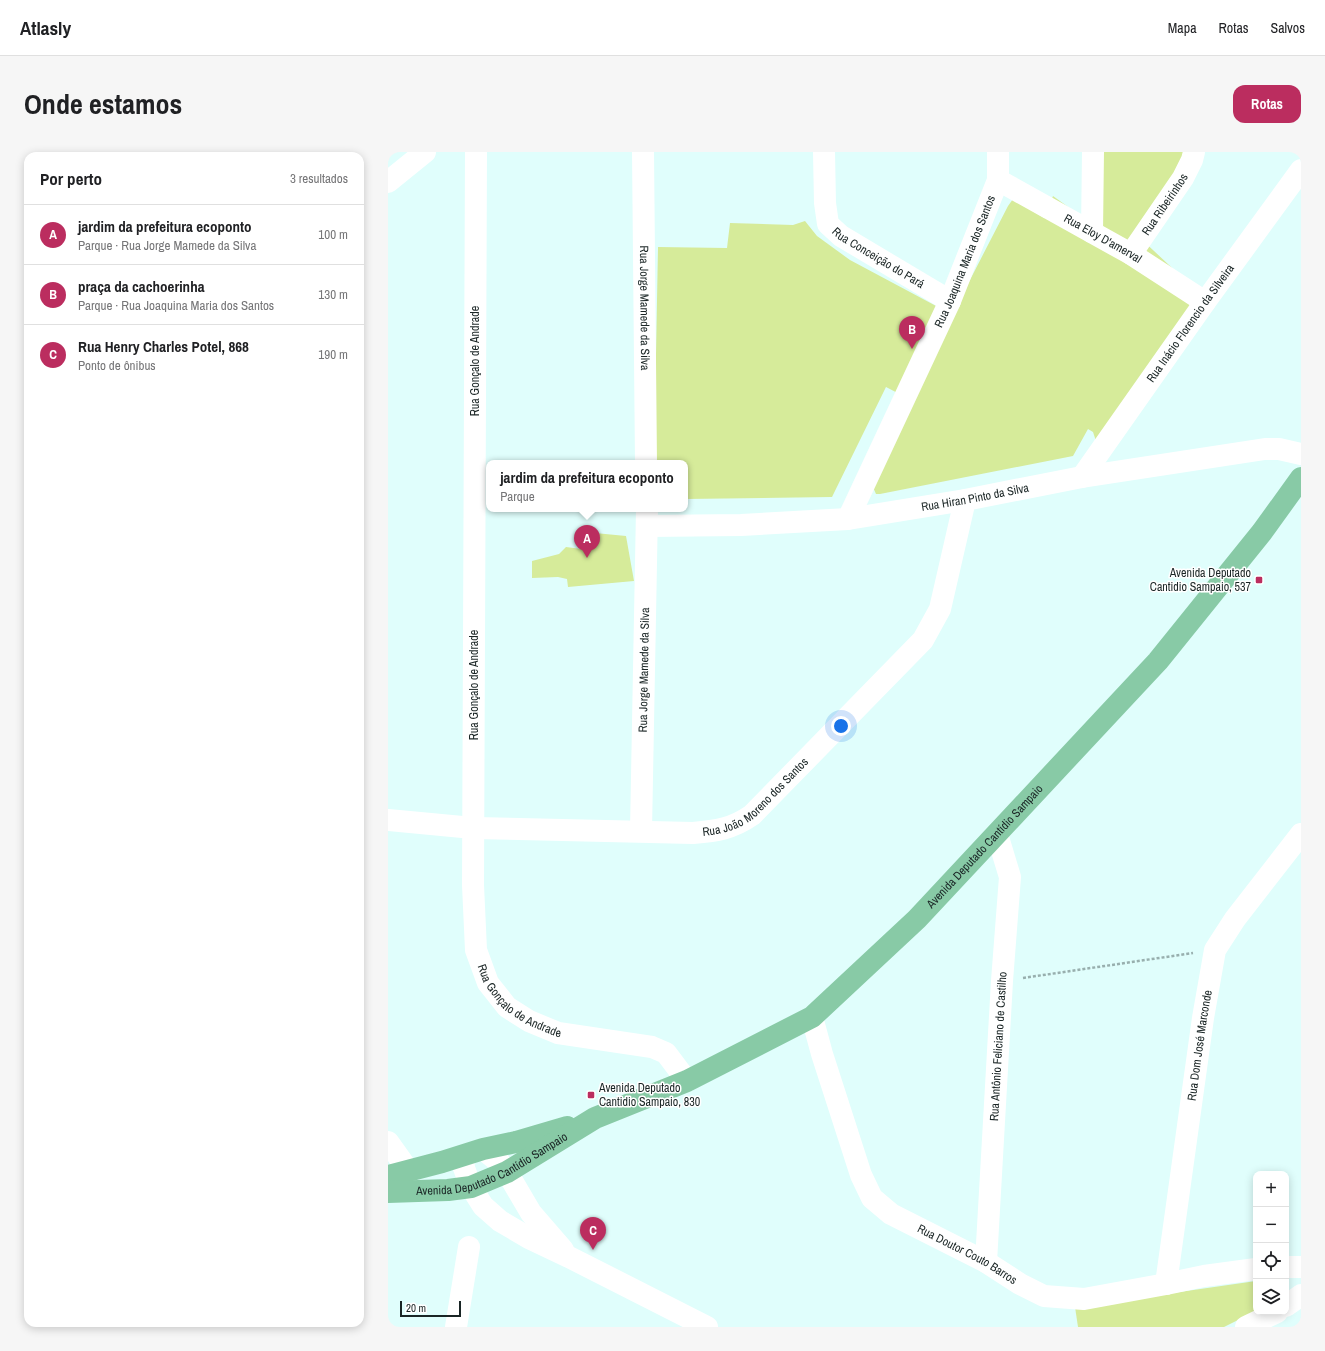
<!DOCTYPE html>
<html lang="pt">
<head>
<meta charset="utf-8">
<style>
  :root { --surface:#fff; --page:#f6f6f6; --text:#202124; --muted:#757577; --line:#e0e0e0; --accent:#bb2d5f }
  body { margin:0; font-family:"Archivo Narrow",sans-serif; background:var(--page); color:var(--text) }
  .controls { position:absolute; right:12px; bottom:12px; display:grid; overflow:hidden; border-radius:8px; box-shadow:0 2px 10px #0003 }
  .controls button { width:36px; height:36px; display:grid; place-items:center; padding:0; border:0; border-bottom:1px solid var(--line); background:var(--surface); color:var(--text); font:20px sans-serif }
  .scale { position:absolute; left:12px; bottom:10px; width:61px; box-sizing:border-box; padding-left:4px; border:2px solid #1a2525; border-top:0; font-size:11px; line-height:14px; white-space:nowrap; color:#1a2525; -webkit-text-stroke:3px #fff; paint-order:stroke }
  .you { position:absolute; left:453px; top:574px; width:14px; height:14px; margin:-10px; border:3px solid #fff; border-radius:50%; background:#1a73e8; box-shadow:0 0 0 6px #1a73e833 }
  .badge { display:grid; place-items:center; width:26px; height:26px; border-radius:50%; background:var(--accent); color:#fff; font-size:13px; font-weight:700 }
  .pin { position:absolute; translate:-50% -33px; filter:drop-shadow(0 1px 2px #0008) }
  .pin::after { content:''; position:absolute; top:21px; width:14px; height:12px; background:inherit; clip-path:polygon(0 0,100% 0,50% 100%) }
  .popup { position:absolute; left:98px; top:308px; width:202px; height:52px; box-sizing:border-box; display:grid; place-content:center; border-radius:8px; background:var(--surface); filter:drop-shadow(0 1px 3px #0005); font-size:13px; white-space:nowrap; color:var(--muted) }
  .popup b { font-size:15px; color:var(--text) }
  .popup::after { content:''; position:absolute; left:50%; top:100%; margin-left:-8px; border:8px solid transparent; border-top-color:var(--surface) }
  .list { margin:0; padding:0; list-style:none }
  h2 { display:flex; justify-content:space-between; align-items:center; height:52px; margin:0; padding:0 16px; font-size:17px }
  h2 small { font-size:13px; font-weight:400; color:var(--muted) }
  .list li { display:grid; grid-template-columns:26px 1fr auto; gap:12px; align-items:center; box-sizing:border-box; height:60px; padding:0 16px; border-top:1px solid var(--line) }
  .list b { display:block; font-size:15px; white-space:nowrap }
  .list p { margin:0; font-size:13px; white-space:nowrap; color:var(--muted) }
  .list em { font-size:13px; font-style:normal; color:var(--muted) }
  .icon { flex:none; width:22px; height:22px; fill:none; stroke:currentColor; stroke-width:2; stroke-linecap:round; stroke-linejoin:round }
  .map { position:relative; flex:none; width:913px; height:1175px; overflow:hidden; border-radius:12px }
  header { display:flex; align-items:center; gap:24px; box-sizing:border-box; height:56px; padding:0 20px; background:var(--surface); border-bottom:1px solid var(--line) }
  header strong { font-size:19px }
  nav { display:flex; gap:22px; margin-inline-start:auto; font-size:14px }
  .intro { display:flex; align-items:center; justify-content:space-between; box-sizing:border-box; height:96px; padding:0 24px }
  h1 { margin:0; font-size:28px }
  .button { padding:10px 18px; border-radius:12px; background:var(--accent); color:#fff; font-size:14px; font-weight:700 }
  main { display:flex; gap:24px; padding:0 24px }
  aside { flex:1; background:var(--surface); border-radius:12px; box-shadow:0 2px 10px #0003 }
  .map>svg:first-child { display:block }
  .green { fill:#d6eb9a }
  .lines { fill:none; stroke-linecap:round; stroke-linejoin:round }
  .path { stroke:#98afae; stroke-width:2.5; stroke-dasharray:3 2; stroke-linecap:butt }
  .minor { stroke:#fff; stroke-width:22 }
  .major { stroke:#88caa6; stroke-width:22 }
  .poi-dot { fill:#bb2d5f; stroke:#fff; stroke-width:1.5 }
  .labels { text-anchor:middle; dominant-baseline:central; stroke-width:3; stroke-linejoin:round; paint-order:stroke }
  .street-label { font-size:12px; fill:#1a2525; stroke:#fff }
  .poi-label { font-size:12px; fill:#1a2525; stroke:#fff; text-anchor:end }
</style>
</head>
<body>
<header>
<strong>Atlasly</strong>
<nav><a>Mapa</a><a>Rotas</a><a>Salvos</a></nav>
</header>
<div class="intro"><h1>Onde estamos</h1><a class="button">Rotas</a></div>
<main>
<aside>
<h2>Por perto<small>3 resultados</small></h2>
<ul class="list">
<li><span class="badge">A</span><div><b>jardim da prefeitura ecoponto</b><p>Parque · Rua Jorge Mamede da Silva</p></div><em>100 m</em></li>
<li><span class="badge">B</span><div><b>praça da cachoerinha</b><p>Parque · Rua Joaquina Maria dos Santos</p></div><em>130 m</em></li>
<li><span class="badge">C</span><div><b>Rua Henry Charles Potel, 868</b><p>Ponto de ônibus</p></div><em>190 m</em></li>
</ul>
</aside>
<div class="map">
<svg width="913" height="1175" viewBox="0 0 913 1175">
  <rect width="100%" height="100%" fill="#e0fefc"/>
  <g class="green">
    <path d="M704,0h97l-51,84 63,59 -105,146 -3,-9 -5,-3 -15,27 -193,38h-4l-4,-9 39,-85 -25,-13 -54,110 -147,2v-36h-31l4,-216 69,1 3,-25 63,2 12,-4 12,15 33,24 88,47 16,4 54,-105 5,-7 31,19 9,-22 36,26z"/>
    <path d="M207,381l31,3 8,45 -66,6 -1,-8 -9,-2 -26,1v-17l27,-7 7,-7 23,3z"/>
    <path d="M868,1129v30l-32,16h-146l-3,-20z"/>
  </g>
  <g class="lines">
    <path class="path" d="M635,826l170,-25"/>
    <g class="minor">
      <path id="s1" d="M88,0l-3,733 3,65 12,33 19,24 22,14 29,12 94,14 14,6 21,28"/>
      <path id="s2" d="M255,0l3,311"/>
      <path id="s3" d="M436,0l1,51 3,21 13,12 109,65"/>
      <path id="s4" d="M610,28l133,74 74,48"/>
      <path d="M0,30l37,-30"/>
      <path d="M704,80l1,-80"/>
      <path id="s5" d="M743,102l52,-76 9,-18 2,-8"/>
      <path id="s6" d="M694,325l123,-175 96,-132"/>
      <path id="s7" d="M460,367l102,-218 48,-121v-28"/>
      <path id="s8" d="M259,374l94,-1 107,-6 117,-19 117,-23 183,-28h14l22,5"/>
      <path id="s9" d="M0,668l85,8 220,5c23,-2 39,-4 59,-18l171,-175 17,-31 25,-109"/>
      <path id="s10" d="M253,679l6,-322"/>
      <path id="s11" d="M424,865l10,37 39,121 11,23 19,16 95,48 34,22 24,12 40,3 82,-15 38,-8 52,-7"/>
      <path d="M0,990l20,28"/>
      <path d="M95,997l17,14 7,9 24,41 32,37"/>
      <path d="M75,1004l1,12 7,19 12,19 17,15 29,17 40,19 138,70"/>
      <path id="s12" d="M598,1110l16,-281 8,-104 -13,-43"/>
      <path d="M898,1115h15"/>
      <path id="s13" d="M778,1132l37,-266 12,-68 20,-31 66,-85"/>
      <path d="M898,1154l15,-11"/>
      <path d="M68,1175l13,-80"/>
      <path d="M858,1175l31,-15"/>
    </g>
    <g class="major">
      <path d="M0,1024l54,-14 41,-13 33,-7 51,-15"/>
      <path id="s14" d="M0,1040l60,-2 23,-3 36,-15 88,-54 92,-37 125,-64 105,-98 241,-258 104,-129 39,-54"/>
    </g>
  </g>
  <g class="poi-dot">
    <rect x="867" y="424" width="8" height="8" rx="2"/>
    <rect x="199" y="939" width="8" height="8" rx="2"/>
  </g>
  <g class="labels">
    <g class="street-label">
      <text stroke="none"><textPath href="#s5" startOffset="60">Rua Ribeirinhos</textPath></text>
      <text stroke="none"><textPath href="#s4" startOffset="120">Rua Eloy D'amerval</textPath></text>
      <text stroke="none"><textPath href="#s3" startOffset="133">Rua Conceição do Pará</textPath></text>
      <text stroke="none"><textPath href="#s7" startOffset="283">Rua Joaquina Maria dos Santos</textPath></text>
      <text stroke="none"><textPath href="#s2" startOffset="156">Rua Jorge Mamede da Silva</textPath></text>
      <text stroke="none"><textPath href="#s6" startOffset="188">Rua Inácio Florencio da Silveira</textPath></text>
      <text transform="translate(87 209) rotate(-90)">Rua Gonçalo de Andrade</text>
      <text stroke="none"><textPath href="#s8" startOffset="330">Rua Hiran Pinto da Silva</textPath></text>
      <text stroke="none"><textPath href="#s10" startOffset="161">Rua Jorge Mamede da Silva</textPath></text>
      <text transform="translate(86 533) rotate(-90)">Rua Gonçalo de Andrade</text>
      <text stroke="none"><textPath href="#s9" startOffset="380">Rua João Moreno dos Santos</textPath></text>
      <text stroke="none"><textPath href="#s14" startOffset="708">Avenida Deputado Cantídio Sampaio</textPath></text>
      <text stroke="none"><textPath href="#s1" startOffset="869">Rua Gonçalo de Andrade</textPath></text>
      <text stroke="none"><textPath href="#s13" startOffset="241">Rua Dom José Marconde</textPath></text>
      <text stroke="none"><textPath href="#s12" startOffset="216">Rua Antônio Feliciano de Castilho</textPath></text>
      <text stroke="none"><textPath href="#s14" startOffset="110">Avenida Deputado Cantídio Sampaio</textPath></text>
      <text stroke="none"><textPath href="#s11" startOffset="302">Rua Doutor Couto Barros</textPath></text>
    </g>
    <g class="poi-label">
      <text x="863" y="421">Avenida Deputado<tspan x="863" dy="14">Cantidio Sampaio, 537</tspan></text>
      <text x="211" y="936" text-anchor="start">Avenida Deputado<tspan x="211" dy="14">Cantidio Sampaio, 830</tspan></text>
    </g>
  </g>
</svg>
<div class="controls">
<button>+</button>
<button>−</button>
<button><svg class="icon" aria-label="locate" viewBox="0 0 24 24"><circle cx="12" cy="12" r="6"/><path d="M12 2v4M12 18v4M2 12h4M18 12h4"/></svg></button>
<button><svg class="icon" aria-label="layers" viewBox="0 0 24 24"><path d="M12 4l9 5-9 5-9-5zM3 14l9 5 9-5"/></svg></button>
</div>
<div class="scale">20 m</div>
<div class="you"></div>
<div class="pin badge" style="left:199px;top:406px">A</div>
<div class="popup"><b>jardim da prefeitura ecoponto</b>Parque</div>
<div class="pin badge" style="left:524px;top:197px">B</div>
<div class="pin badge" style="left:205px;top:1098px">C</div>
</div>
</main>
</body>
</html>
